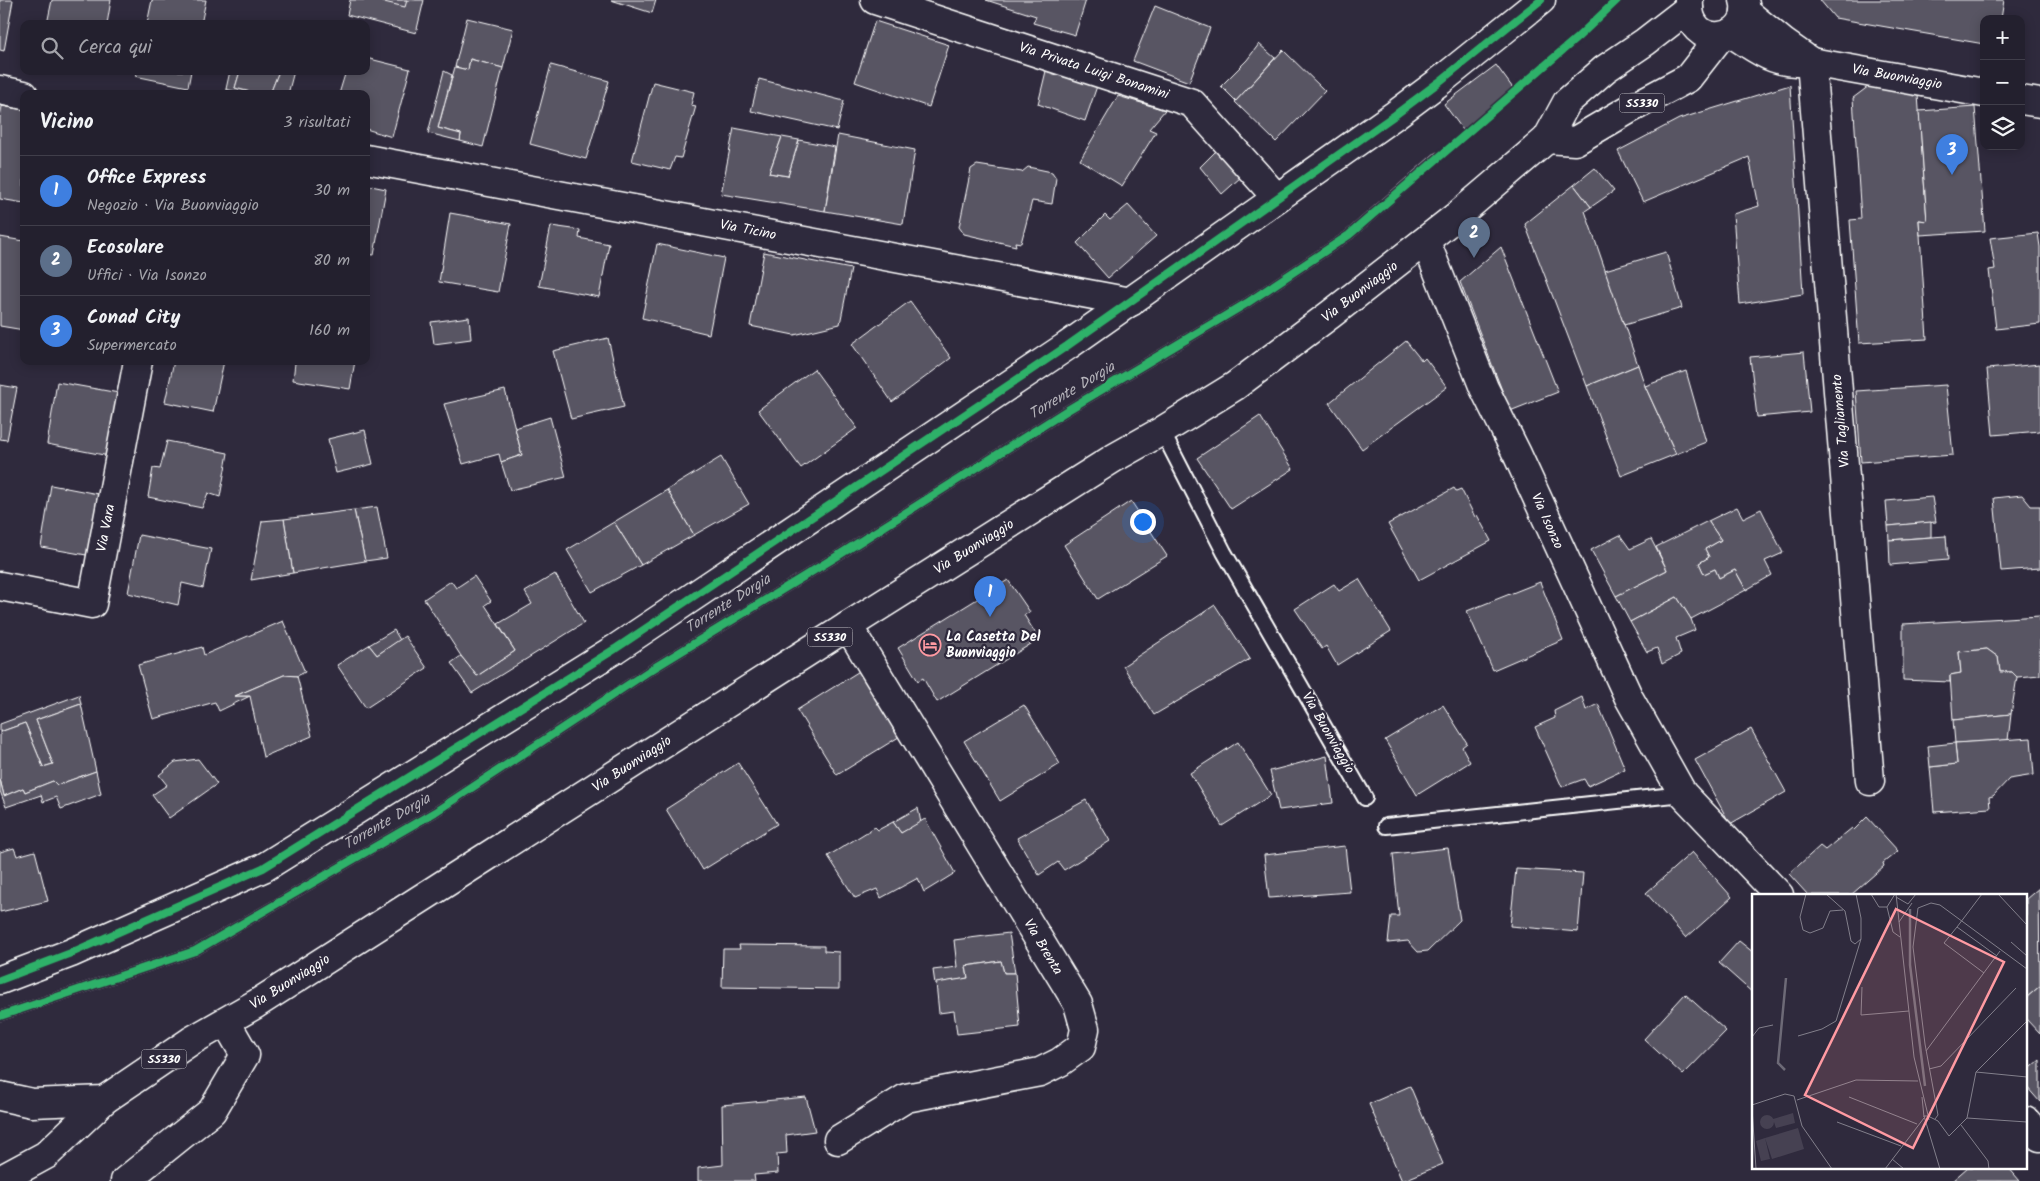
<!DOCTYPE html>
<html lang="it">
<head>
<meta charset="utf-8">
<style>
  :root { --surface:#23202e; --page:#2b2836; --text:#f1f3f6; --muted:#a3a3aa; --line:#403e4a; --accent:#d93025 }
  body { margin:0; font-family:Kalam,sans-serif; background:var(--page); color:var(--text) }
  .controls { position:absolute; right:15px; top:15px; display:grid; overflow:hidden; border-radius:10px; box-shadow:0 2px 12px #0003 }
  .controls button { width:45px; height:45px; display:grid; place-items:center; padding:0; border:0; border-bottom:1px solid var(--line); background:var(--surface); color:var(--text); font:25px sans-serif }
  .you { position:absolute; left:1142px; top:521px; width:18px; height:18px; margin:-12px; border:4px solid #fff; border-radius:50%; background:#1a73e8; box-shadow:0 0 0 8px #1a73e833 }
  .badge { display:grid; place-items:center; width:32px; height:32px; border-radius:50%; background:var(--accent); color:#fff; font-size:16px; font-weight:700 }
  .pin { position:absolute; translate:-50% -41px; filter:drop-shadow(0 1px 2px #0008) }
  .pin::after { content:''; position:absolute; top:26px; width:18px; height:15px; background:inherit; clip-path:polygon(0 0,100% 0,50% 100%) }
  .list { margin:0; padding:0; list-style:none }
  h2 { display:flex; justify-content:space-between; align-items:center; height:65px; margin:0; padding:0 20px; font-size:21px }
  h2 small { font-size:16px; font-weight:400; color:var(--muted) }
  .list li { display:grid; grid-template-columns:32px 1fr auto; gap:15px; align-items:center; box-sizing:border-box; height:70px; padding:0 20px; border-top:1px solid var(--line) }
  .list b { display:block; font-size:19px; white-space:nowrap }
  .list p { margin:0; font-size:16px; white-space:nowrap; color:var(--muted) }
  .list em { font-size:16px; font-style:normal; color:var(--muted) }
  .icon { flex:none; width:28px; height:28px; fill:none; stroke:currentColor; stroke-width:2; stroke-linecap:round; stroke-linejoin:round }
  .map { position:relative; flex:none; width:2040px; height:1181px; overflow:hidden }
  .search { position:absolute; background:var(--surface); box-shadow:0 2px 12px #0003; left:20px; top:20px; width:350px; height:55px; display:flex; align-items:center; gap:12px; box-sizing:border-box; padding:0 18px; border-radius:10px; color:var(--muted); font-size:19px }
  .panel { position:absolute; background:var(--surface); box-shadow:0 2px 12px #0003; left:20px; top:90px; width:350px; height:275px; border-radius:10px }
  .map>svg:first-child { display:block }
  .lines { fill:none; stroke-linecap:round; stroke-linejoin:round }
  .stream { stroke:#a7a6ad; stroke-width:11 }
  .building { fill:#595564; stroke:#fff }
  .service-casing { stroke:#fff; stroke-width:18 }
  .minor-casing { stroke:#fff; stroke-width:31 }
  .tertiary-casing { stroke:#fff; stroke-width:31 }
  .primary-casing { stroke:#fff; stroke-width:31 }
  .service { stroke:#2f2a3d; stroke-width:14 }
  .minor { stroke:#2f2a3d; stroke-width:28 }
  .tertiary { stroke:#2f2a3d; stroke-width:28 }
  .primary { stroke:#2f2a3d; stroke-width:28 }
  .cycleway-casing { stroke:#2f2a3d; stroke-width:11 }
  .cycleway { stroke:#2db169; stroke-width:8 }
  .labels { text-anchor:middle; dominant-baseline:central; stroke-width:4.5; stroke-linejoin:round; paint-order:stroke }
  .shield { fill:#2f2a3d; stroke:#c1bfc5; stroke-width:1 }
  .shield-label { font-size:12px; font-weight:bold; fill:#fff }
  .street-label { font-size:14px; fill:#fff; stroke:#2f2a3d }
  .poi-label { font-size:14px; font-weight:bold; fill:#fff; stroke:#2f2a3d; text-anchor:start }
  .water-label { font-size:15px; font-style:italic; fill:#b6b4bb; stroke:#2f2a3d }
  .inset-river { fill:none; stroke:#6d6a77; stroke-width:2.5 }
  .inset-road { fill:none; stroke:#827f8b; stroke-width:1 }
  .view { fill:#ff9aa2; fill-opacity:0.15; stroke:#ff9aa2; stroke-width:2.5 }
  .inset-edge { fill:none; stroke:#fff; stroke-width:2.5 }
</style>
</head>
<body>
<div class="map">
<svg width="2040" height="1181" viewBox="0 0 2040 1181">
  <rect width="100%" height="100%" fill="#2f2a3d"/>
  <filter id="ink" filterUnits="userSpaceOnUse"><feTurbulence type="fractalNoise" baseFrequency=".02" numOctaves="2"/><feDisplacementMap in="SourceGraphic" scale="10" xChannelSelector="R" yChannelSelector="G"/><feConvolveMatrix kernelMatrix="1 2 1 2 8 2 1 2 1" color-interpolation-filters="sRGB"/></filter>
  <g filter="url(#ink)">
    <g class="lines">
      <path class="stream" d="M0,1016l195,-65 240,-139 214,-141 190,-116 227,-144 181,-108 102,-68 89,-78"/>
    </g>
    <g class="building">
      <path d="M0,0h13l-9,51 -4,-1z"/>
      <path d="M52,0h59l-4,24h-60z"/>
      <path d="M152,0h54l-5,24h-54z"/>
      <path d="M350,0h74l-8,33 -69,-18z"/>
      <path d="M376,0h31l-2,7z"/>
      <path d="M611,0h45l-4,13z"/>
      <path d="M986,0h100l-11,35 -42,-12 3,-7z"/>
      <path d="M1820,0h184l-3,19h-17v25l-149,-26z"/>
      <path d="M1155,6l55,22 -21,54 -56,-21z"/>
      <path d="M467,18l46,11 -10,39 -33,-9 -2,11 -13,-3z"/>
      <path d="M875,21l74,24 -20,62 -74,-25z"/>
      <path d="M1259,44l16,14 -39,43 -15,-15 26,-26z"/>
      <path d="M1283,50l42,41 -49,51 -41,-40z"/>
      <path d="M366,58l44,11 -18,68 -26,-8v-35h-27l7,-23h20z"/>
      <path d="M470,59l33,9 -20,79 -23,-6 1,-7 -23,-6 17,-61 13,3z"/>
      <path d="M551,65l58,16 -23,78 -56,-15z"/>
      <path d="M1496,65l19,26 -52,39 -19,-26z"/>
      <path d="M137,71h54l-3,16 -53,-11z"/>
      <path d="M230,71h10l-5,17 24,6h-16l-17,-5z"/>
      <path d="M240,71h39l-9,23h-11l-24,-6z"/>
      <path d="M279,71h15l-6,23h-18z"/>
      <path d="M444,71l8,4 -14,53 23,6 -1,7 -32,-8z"/>
      <path d="M1046,71l51,15 -12,35 -47,-17z"/>
      <path d="M759,79l85,22 -7,29 -86,-19z"/>
      <path d="M653,82l41,10 -3,13 5,1 -15,52 -6,-1 -5,13 -38,-9z"/>
      <path d="M1790,85l13,209 -63,10 -7,-90 26,-8 -10,-49 -106,45 -25,-51 61,-32z"/>
      <path d="M1869,86l49,9 9,126 -8,-1 8,119 -68,4 -9,-123 11,-1 -8,-121z"/>
      <path d="M1118,96l47,14 -16,19 7,3 -34,54 -42,-26z"/>
      <path d="M2,106l22,4v93l-24,-4v-81z"/>
      <path d="M1975,107l10,124 -65,4 -1,-15 8,1 -8,-110z"/>
      <path d="M734,128l48,9 -13,36 19,3 11,-36 36,7 -10,64 -104,-17z"/>
      <path d="M838,135l77,15 -12,74 -78,-13z"/>
      <path d="M782,137l17,3 -11,36 -19,-3z"/>
      <path d="M1218,149l23,28 -19,17 -22,-27z"/>
      <path d="M977,165l45,7 6,-5 24,5 4,6 -4,26 -20,-3 -11,42 -6,-1 1,4 -52,-12 -5,-7 12,-58z"/>
      <path d="M1595,168l19,23 -23,16 -17,-22z"/>
      <path d="M366,185l20,4 -12,66 -8,-1z"/>
      <path d="M1574,185l17,22 -6,4 53,154 -51,21 -62,-162z"/>
      <path d="M1128,205l28,31 -48,42 -31,-35 28,-28 5,5z"/>
      <path d="M450,213l61,11 -13,68 -59,-10z"/>
      <path d="M551,226l29,4 -1,8 30,6 -10,53 -60,-11z"/>
      <path d="M2038,233l2,14v77l-44,5 -7,-59 6,-1 -5,-31z"/>
      <path d="M0,237l24,4v89l-24,-4z"/>
      <path d="M657,244l67,14 -15,76 -67,-16z"/>
      <path d="M1501,247l57,145 -48,19 -50,-129z"/>
      <path d="M764,252l87,17 -11,55 -46,11 -44,-9z"/>
      <path d="M1666,252l16,56 -58,17 -19,-55z"/>
      <path d="M910,301l41,57 -59,44 -40,-58z"/>
      <path d="M469,317l2,22 -37,5 -3,-22z"/>
      <path d="M608,338l16,69 -53,12 -18,-68z"/>
      <path d="M1406,341l16,20 3,-3 22,29 -85,62 -33,-46z"/>
      <path d="M1804,352l6,60 -53,5 -7,-60z"/>
      <path d="M174,361h50l-11,51 -48,-10z"/>
      <path d="M292,361h63l-5,28 -57,-9 2,-17z"/>
      <path d="M2040,364v67l-47,4 -6,-66z"/>
      <path d="M1638,365l7,21 31,68 -55,22 -34,-90z"/>
      <path d="M814,369l43,59 -56,40 -43,-58z"/>
      <path d="M1686,371l20,71 -30,12 -31,-68z"/>
      <path d="M57,382l62,11 -10,63 -62,-12z"/>
      <path d="M0,385l17,3 -10,52 -7,-1z"/>
      <path d="M1946,385l7,70 -92,7 -5,-71z"/>
      <path d="M505,390l17,65 -21,7 -2,-8 -36,10 -19,-60z"/>
      <path d="M1260,416l33,53 -62,40 -34,-51z"/>
      <path d="M550,417l16,60 -56,13 -9,-28 21,-7 -7,-27z"/>
      <path d="M365,430l8,34 -37,9 -8,-34z"/>
      <path d="M167,441l61,12 -8,44 -12,-4 -6,15 -54,-11 5,-29 7,1z"/>
      <path d="M721,457l28,47 -55,31 -27,-45z"/>
      <path d="M51,485l52,10 -11,61 -51,-9z"/>
      <path d="M1454,488l2,3 5,-2 14,28 2,-2 14,26 -72,39 -31,-56z"/>
      <path d="M667,490l27,45 -53,30 -27,-43z"/>
      <path d="M2022,495l9,11h9v62l-39,3 -7,-73z"/>
      <path d="M1932,497l4,25 -48,4 -2,-25z"/>
      <path d="M1131,501l36,55 -69,43 -34,-54z"/>
      <path d="M377,507l10,51 -22,3 -11,-51z"/>
      <path d="M1737,507l6,11 18,-9 22,44 -18,8 7,14 -26,15 -11,-20 -16,8 -4,-9 -11,5 -5,-11 10,-6 -4,-8 16,-9 -13,-19z"/>
      <path d="M354,510l11,51 -72,12 -9,-54z"/>
      <path d="M284,519l9,54 -42,7 11,-59z"/>
      <path d="M1708,521l13,19 -16,9 4,8 -10,6 5,11 11,-5 4,9 16,-8 11,20 -55,29 -14,-22 -47,25 -14,-26 51,-26 -11,-23z"/>
      <path d="M614,522l27,43 -49,27 -25,-42z"/>
      <path d="M1931,522v15l-42,3 -1,-14z"/>
      <path d="M139,535l72,14 -8,39 -21,-5 -4,22 -50,-12z"/>
      <path d="M1620,535l10,14 21,-10 16,31 -51,26 -25,-46z"/>
      <path d="M1946,536l2,24 -58,5 -1,-25z"/>
      <path d="M555,574l29,49 -112,70 -21,-30 10,-7 16,20 38,-25 -17,-27 34,-20 -7,-12z"/>
      <path d="M474,576l17,25 -6,4 30,46 -38,25 -16,-20 -37,-57 27,-18 5,7z"/>
      <path d="M1359,579l32,52 -54,34 -11,-19 -4,3 -27,-40 39,-25 5,7z"/>
      <path d="M1008,580l22,32 -6,3 15,24 -102,63 -14,-24 -5,3 -20,-33z"/>
      <path d="M1540,582l23,58 -70,30 -26,-59z"/>
      <path d="M1677,597l14,22 4,11 -19,8 5,16 -19,10 -5,-16 -10,4 -17,-30z"/>
      <path d="M1215,605l35,54 -96,56 -31,-49z"/>
      <path d="M2040,616v59l-23,2 -5,-5h-12l-2,-15 -11,-8 -28,3 2,21 -11,2v7l-47,-2v-56z"/>
      <path d="M283,621l22,51 -8,4 -13,-1 -49,21h15l-31,15 -4,-9 -62,17 -15,-54 64,-18 2,8z"/>
      <path d="M394,630l6,10 -23,15 -8,-10z"/>
      <path d="M405,636l22,32 -61,40 -29,-43 32,-20 8,10z"/>
      <path d="M1987,649l11,8 2,15h12l5,5 -6,37 -58,6 -3,-45 11,-2 -2,-21z"/>
      <path d="M861,670l41,65 -65,40 -40,-65z"/>
      <path d="M284,675l13,1 15,60 -49,21 -13,-61h-15z"/>
      <path d="M79,695l2,9 -45,16 17,44 -10,3 -18,-44 -25,9v-8z"/>
      <path d="M1582,697l4,13 12,-6 27,65 -37,17 -4,-7 -22,8 -27,-60 20,-9 -1,-7z"/>
      <path d="M81,704l15,67 -39,14 -4,-4 -28,11 -2,-4 -19,8 -4,-17v-47l25,-9 18,44 10,-3 -17,-44z"/>
      <path d="M1024,705l36,59 -60,37 -36,-60z"/>
      <path d="M1443,705l24,38 -5,4 8,15 -53,33 -32,-55z"/>
      <path d="M2011,714l-3,26 -53,3 -2,-23z"/>
      <path d="M1751,729l35,63 -56,32 -35,-64z"/>
      <path d="M2031,738l3,37 -25,4 -16,17 -4,1 1,11 -56,4 -4,-45 27,-3 -2,-21z"/>
      <path d="M1238,742l33,53 -49,31 -32,-53z"/>
      <path d="M1955,743l2,21 -27,3 -2,-21z"/>
      <path d="M1327,756l6,47 -54,7 -9,-39z"/>
      <path d="M198,759l19,25 -48,34 -17,-23 15,-10 -8,-10 16,-13z"/>
      <path d="M738,763l39,61 -74,46 -37,-61z"/>
      <path d="M96,771l5,23 -40,15 -5,-12 -13,5 -2,-7 -35,12 -6,-16v-12l4,17 19,-8 2,4 28,-11 4,4z"/>
      <path d="M1086,800l24,41 -46,29 -6,-8 -19,13 -22,-37z"/>
      <path d="M918,808l3,15 -20,10 -8,-11z"/>
      <path d="M1867,817l31,34 -15,12 1,3 -33,29h-43l-19,-21 31,-28 5,4 27,-22 2,2z"/>
      <path d="M925,819l30,54 -31,19 -6,-14 -37,20 -4,-9 -22,9 -27,-42 47,-29 3,3 15,-8 8,11z"/>
      <path d="M1345,846l5,46 -81,6 -5,-43z"/>
      <path d="M14,848l3,8 18,-5 13,50 -48,11v-60z"/>
      <path d="M1448,848l12,72 -32,31 -10,1 -10,-11 -20,2 3,-27h8l-6,-62z"/>
      <path d="M1692,852l40,45 -46,41 -40,-45z"/>
      <path d="M1516,869l67,4 -5,59 -68,-6z"/>
      <path d="M2039,888l1,98 -14,12v-99z"/>
      <path d="M1009,933l6,40h-11l-3,-12 -35,5 2,12 -33,6 -2,-14 24,-3 -3,-27z"/>
      <path d="M1739,941l15,12v41l-35,-31z"/>
      <path d="M739,945l85,1v5l15,1v37l-117,-2 1,-38h17z"/>
      <path d="M1001,961l3,12h11l5,54 -63,7 -3,-23 -15,2 -3,-30 32,-5 -2,-12z"/>
      <path d="M2040,986v48l-14,-15v-21z"/>
      <path d="M1685,994l41,37 -43,44 -39,-36z"/>
      <path d="M2040,1060v42l-14,-16v-14z"/>
      <path d="M1410,1086l33,78 -41,17 -33,-77z"/>
      <path d="M806,1097l9,34 -29,4 1,18 -10,1 1,19 -24,2 1,6h-57v-13l25,-3 -1,-60z"/>
      <path d="M1968,1167h40l12,14h-68z"/>
    </g>
    <g class="lines">
      <g class="service-casing">
        <g id="service">
          <path d="M1162,431l62,121 141,246"/>
          <path d="M1386,826l297,-32"/>
        </g>
      </g>
      <g class="minor-casing">
        <g id="minor">
          <path d="M875,0l317,103 85,95"/>
          <path d="M1811,62l59,719"/>
          <path d="M0,90l24,5"/>
          <path d="M366,159l765,143"/>
          <path d="M1426,242l58,146 33,66 112,244 54,96 96,101"/>
          <path d="M0,586l92,18 46,-243"/>
          <path d="M0,980l71,-27 192,-85 352,-219 452,-303 328,-231 44,-33 102,-82"/>
          <path d="M2026,1121l14,16"/>
          <path d="M838,1140l68,-42 134,-26 20,-10 21,-15 4,-18 -7,-25 -230,-378"/>
          <path d="M125,1181l87,-70 33,-56 -19,-33"/>
        </g>
      </g>
      <g class="tertiary-casing">
        <g id="tertiary">
          <path d="M1745,11l39,32 27,19"/>
          <path d="M1731,33c31,19 41,31 80,29l173,31"/>
          <path d="M2021,100l19,3"/>
        </g>
      </g>
      <g class="primary-casing">
        <g id="primary">
          <path d="M1689,0c-4,54 67,42 55,0"/>
          <path d="M1547,139l28,2 53,-31 60,-32 32,-41"/>
          <path d="M0,1096l32,7 72,-3"/>
          <path d="M0,1180l46,-25 58,-55 87,-59 65,-37 592,-378 266,-168 48,-27 73,-45 96,-72 127,-99 89,-76 20,-37 38,-33 40,-27 44,-34"/>
        </g>
      </g>
      <use href="#service" class="service"/>
      <use href="#minor" class="minor"/>
      <use href="#tertiary" class="tertiary"/>
      <use href="#primary" class="primary"/>
      <g class="cycleway-casing">
        <g id="cycleway">
          <path d="M0,980l71,-27 192,-85 352,-219 452,-303 328,-231 44,-33 102,-82"/>
          <path d="M0,1016l195,-65 240,-139 214,-141 190,-116 227,-144 181,-108 102,-68 229,-198 39,-37"/>
        </g>
      </g>
      <use href="#cycleway" class="cycleway"/>
    </g>
  </g>
  <defs>
    <g id="hotel-ring" transform="scale(1.125)"><circle r="9.5" fill="#2f2a3d" stroke="#ff9aa2" stroke-width="1.5"/><path d="M-6-4.5h1.5V1H6V5H4.5V3h-9V5H-6ZM-4 0a1.8 1.8 0 1 1 3.6 0ZM.5 0V-2.5h3Q6-2.5 6 0Z" fill="#ff9aa2"/></g>
  </defs>
  <g fill-rule="evenodd">
    <use href="#hotel-ring" x="930" y="645"/>
  </g>
  <g class="labels">
    <g class="shield">
      <rect x="1619.5" y="93.5" width="45" height="19" rx="4"/>
      <rect x="807.5" y="627.5" width="45" height="19" rx="4"/>
      <rect x="141.5" y="1049.5" width="45" height="19" rx="4"/>
    </g>
    <g class="shield-label">
      <text x="1642" y="103">SS330</text>
      <text x="830" y="637">SS330</text>
      <text x="164" y="1059">SS330</text>
    </g>
    <g class="street-label">
      <text transform="translate(1094 71) rotate(18)">Via Privata Luigi Bonamini</text>
      <text transform="translate(1897 77) rotate(10)">Via Buonviaggio</text>
      <text transform="translate(748 230) rotate(11)">Via Ticino</text>
      <text transform="translate(1360 292) rotate(-37)">Via Buonviaggio</text>
      <text transform="translate(1841 421) rotate(-95)">Via Tagliamento</text>
      <text transform="translate(1547 521) rotate(66)">Via Isonzo</text>
      <text transform="translate(106 528) rotate(-79)">Via Vara</text>
      <text transform="translate(974 547) rotate(-32)">Via Buonviaggio</text>
      <text transform="translate(1328 733) rotate(60)">Via Buonviaggio</text>
      <text transform="translate(632 764) rotate(-33)">Via Buonviaggio</text>
      <text transform="translate(1043 947) rotate(59)">Via Brenta</text>
      <text transform="translate(290 982) rotate(-32)">Via Buonviaggio</text>
    </g>
    <g class="poi-label">
      <text x="946" y="637">La Casetta Del<tspan x="946" dy="16">Buonviaggio</tspan></text>
    </g>
    <g class="water-label">
      <text transform="translate(1072 391) rotate(-31)">Torrente Dorgia</text>
      <text transform="translate(728 604) rotate(-32)">Torrente Dorgia</text>
      <text transform="translate(387 822) rotate(-30)">Torrente Dorgia</text>
    </g>
  </g>
  <g transform="translate(1752 894)">
    <rect width="275" height="275" fill="#2f2a3d"/>
    <path d="M41,219l2,10 -19,5 -3,-9zM8 228a7 7 0 1 1 14 0a7 7 0 1 1-14 0ZM46,234l6,21 -32,10 -7,-21zM13,244l5,21 -9,2 -5,-20z" fill="#464152"/>
    <path class="inset-river" d="M158,15v56l15,121M33,176l-7,-7 8,-85"/>
    <path class="inset-road" d="M54,0l-6,23 3,13 7,3 13,-5 7,-17 13,-1M74,0l19,17 6,30 4,3 6,-5v-21l-5,-24M119,0l8,13h8M143,0l-8,13 6,25 7,5M144,0l18,163 14,58M246,0l29,31M144,3l12,7 8,-10M147,28l13,-19M205,33l25,-33M259,48l16,14M232,79l-40,-30 13,-16 40,29M110,93l-1,28 48,-4M46,142l24,-7 14,-8 25,-82M0,143l7,-9 14,-3M174,157l74,-100M177,175l12,-3 75,-78M224,178l51,5M97,203l68,27M170,203l2,20M45,206l59,-20 62,1M0,211l33,-11 9,2 8,30 30,43M0,214l4,61M176,222l10,5 11,15 18,-18 60,4M215,224l9,-46 51,-51M183,225l3,-4 -13,-71 -12,-97 5,-39 13,-5 9,2 87,64M177,226l-1,-4h-4l16,53M85,228l64,24M209,231l27,36 1,8M140,265l12,10M133,275l39,-51"/>
    <path class="view" d="M144,15l108,53 -91,186 -108,-53z"/>
    <rect width="275" height="275" class="inset-edge"/>
  </g>
</svg>
<div class="controls">
<button>+</button>
<button>−</button>
<button><svg class="icon" aria-label="layers" viewBox="0 0 24 24"><path d="M12 4l9 5-9 5-9-5zM3 14l9 5 9-5"/></svg></button>
</div>
<div class="you"></div>
<div class="pin badge" style="left:990px;top:617px;background:#3f7fe0">1</div>
<div class="pin badge" style="left:1474px;top:258px;background:#5c6f8a">2</div>
<div class="pin badge" style="left:1952px;top:175px;background:#3f7fe0">3</div>
<div class="search"><svg class="icon" aria-label="search" viewBox="0 0 24 24"><circle cx="10" cy="10" r="6"/><path d="M15 15l6 6"/></svg>Cerca qui</div>
<section class="panel">
<h2>Vicino<small>3 risultati</small></h2>
<ul class="list">
<li><span class="badge" style="background:#3f7fe0">1</span><div><b>Office Express</b><p>Negozio · Via Buonviaggio</p></div><em>30 m</em></li>
<li><span class="badge" style="background:#5c6f8a">2</span><div><b>Ecosolare</b><p>Uffici · Via Isonzo</p></div><em>80 m</em></li>
<li><span class="badge" style="background:#3f7fe0">3</span><div><b>Conad City</b><p>Supermercato</p></div><em>160 m</em></li>
</ul>
</section>
</div>
</body>
</html>
